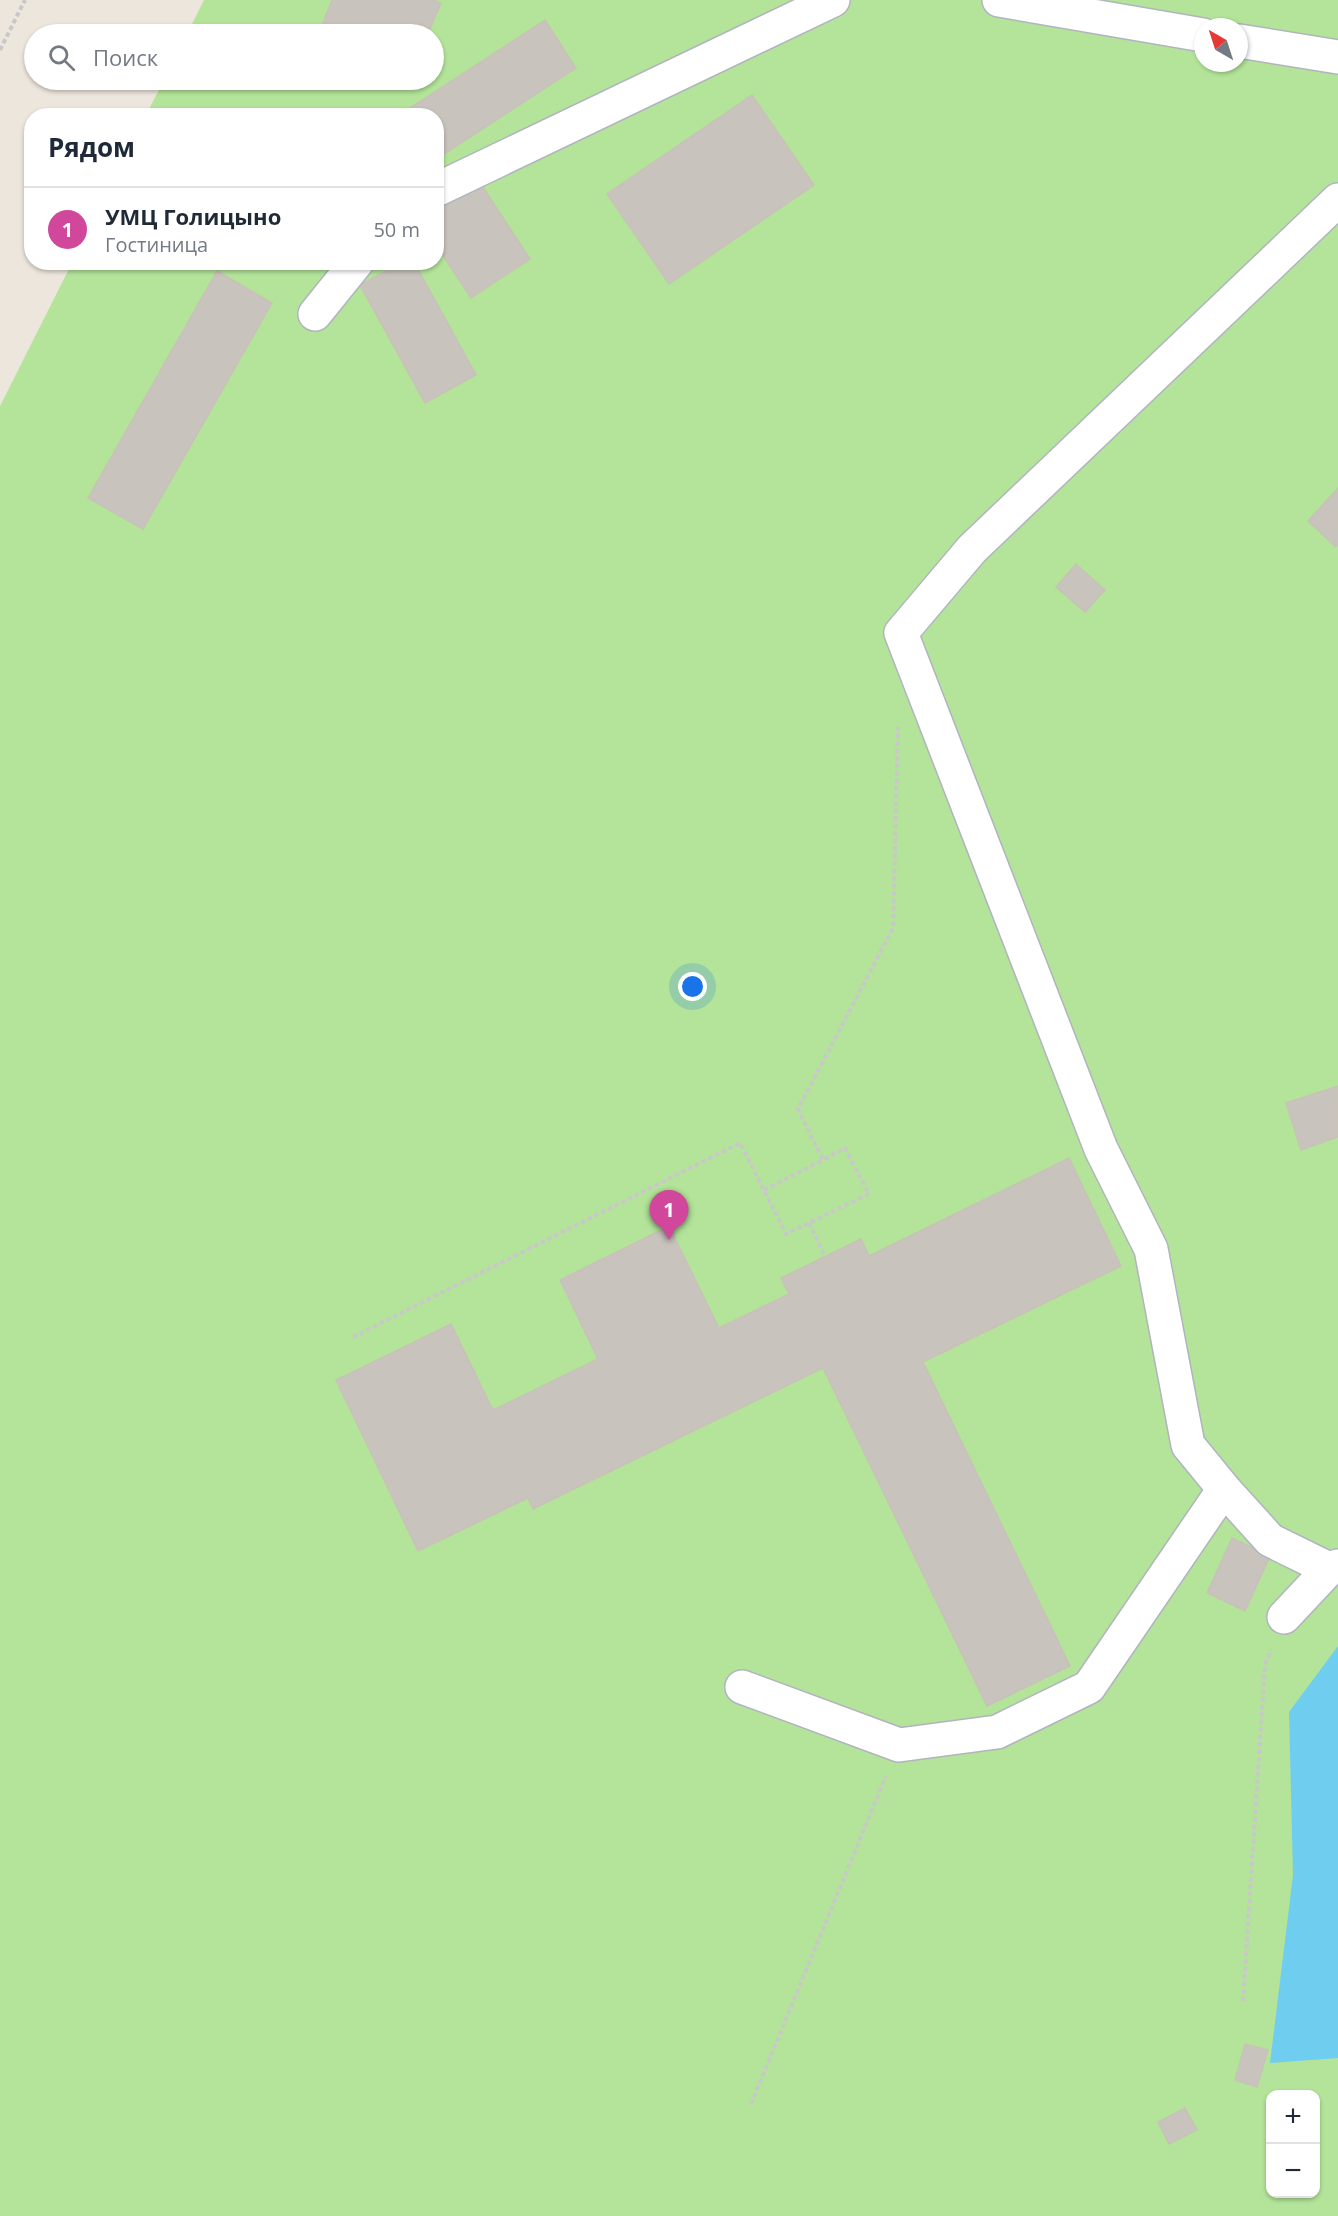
<!DOCTYPE html>
<html lang="ru">
<head>
<meta charset="utf-8">
<style>
  :root { --surface:#fff; --page:#f2f2f3; --text:#1f2937; --muted:#747a83; --line:#e0e1e3; --accent:#d93025 }
  body { margin:0; font-family:"Open Sans",sans-serif; background:var(--page); color:var(--text) }
  .controls { position:absolute; right:18px; bottom:18px; display:grid; overflow:hidden; border-radius:12px; box-shadow:0 2px 4px #0004 }
  .controls button { width:54px; height:54px; display:grid; place-items:center; padding:0; border:0; border-bottom:2px solid var(--line); background:var(--surface); color:var(--text); font:30px sans-serif }
  .compass { position:absolute; left:1194px; top:18px; width:54px; height:54px; border-radius:50%; background:var(--surface); box-shadow:0 2px 4px #0004; rotate:321deg }
  .you { position:absolute; left:693px; top:987px; width:21px; height:21px; margin:-15px; border:4px solid #fff; border-radius:50%; background:#1a73e8; box-shadow:0 0 0 9px #1a73e833 }
  .badge { display:grid; place-items:center; width:39px; height:39px; border-radius:50%; background:var(--accent); color:#fff; font-size:20px; font-weight:700 }
  .pin { position:absolute; translate:-50% -50px; filter:drop-shadow(0 2px 3px #0008) }
  .pin::after { content:''; position:absolute; top:32px; width:21px; height:18px; background:inherit; clip-path:polygon(0 0,100% 0,50% 100%) }
  .list { margin:0; padding:0; list-style:none }
  h2 { display:flex; justify-content:space-between; align-items:center; height:78px; margin:0; padding:0 24px; font-size:26px }
  h2 small { font-size:20px; font-weight:400; color:var(--muted) }
  .list li { display:grid; grid-template-columns:39px 1fr auto; gap:18px; align-items:center; box-sizing:border-box; height:84px; padding:0 24px; border-top:2px solid var(--line) }
  .list b { display:block; font-size:22px; white-space:nowrap }
  .list p { margin:0; font-size:20px; white-space:nowrap; color:var(--muted) }
  .list em { font-size:20px; font-style:normal; color:var(--muted) }
  .icon { flex:none; width:33px; height:33px; fill:none; stroke:currentColor; stroke-width:2; stroke-linecap:round; stroke-linejoin:round }
  .map { position:relative; flex:none; width:1338px; height:2216px; overflow:hidden }
  .search { position:absolute; background:var(--surface); box-shadow:0 2px 4px #0004; left:24px; top:24px; width:420px; height:66px; display:flex; align-items:center; gap:15px; box-sizing:border-box; padding:0 21px; border-radius:33px; color:var(--muted); font-size:22px }
  .panel { position:absolute; background:var(--surface); box-shadow:0 2px 4px #0004; left:24px; top:108px; width:420px; height:162px; border-radius:24px }
  .map>svg:first-child { display:block }
  .green { fill:#b3e499; fill-rule:evenodd }
  .water { fill:#6fcef0 }
  .building { fill:#c8c3bc; stroke:#c8c2b7; stroke-width:1.5 }
  .lines { fill:none; stroke-linecap:round; stroke-linejoin:round }
  .minor-casing { stroke:#b1b4bf; stroke-width:36 }
  .path { stroke:#c8c8c8; stroke-width:4; stroke-dasharray:4.5 3; stroke-linecap:butt }
  .minor { stroke:#fff; stroke-width:33 }
</style>
</head>
<body>
<div class="map">
<svg width="1338" height="2216" viewBox="0 0 1338 2216">
  <rect width="100%" height="100%" fill="#ede6dd"/>
  <path class="green" d="M204,0h1134v2216h-1338v-1810l72,-143 364,-1v-146l-290,-1 18,-35h270v-46h-247zM1203,27h36v36h-36zM1270,2094h46v100h-46z"/>
  <path class="water" d="M1338,1646v412l-68,5 23,-188 -4,-163z"/>
  <g class="building">
    <path d="M332,0h101l8,3 -13,31h-97l-11,-4z"/>
    <path d="M545,20l31,48 -138,90 -2,-42h-26l-3,-6z"/>
    <path d="M752,95l62,90 -145,99 -62,-90z"/>
    <path d="M479,181l51,78 -59,39 -35,-53v-36z"/>
    <path d="M402,262h12l62,113 -51,28 -65,-118z"/>
    <path d="M217,271l55,32 -129,226 -55,-31z"/>
    <path d="M1338,488v57l-2,2 -28,-26z"/>
    <path d="M1076,564l29,26 -20,22 -29,-25z"/>
    <path d="M1338,1086v51l-37,13 -15,-47z"/>
    <path d="M1069,1158l52,108 -198,96 147,304 -83,40 -164,-338 -290,141 -5,-11 -110,53 -82,-171 115,-56 42,86 105,-51 -38,-79 109,-54 50,102 70,-34 -8,-16 80,-39 8,17z"/>
    <path d="M1232,1538l38,18 -25,55 -38,-18z"/>
    <path d="M1245,2044l23,6 -11,37 -22,-7z"/>
    <path d="M1185,2108l12,22 -28,14 -11,-22z"/>
  </g>
  <g class="lines">
    <g class="minor-casing">
      <g id="minor">
        <path d="M999,0l204,35"/>
        <path d="M1239,41l99,16"/>
        <path d="M436,190l397,-190"/>
        <path d="M315,314l42,-52"/>
        <path d="M1224,1489l46,51 59,29 9,-3"/>
        <path d="M1284,1617l45,-48"/>
        <path d="M742,1687l157,58 98,-13 92,-45 135,-198 -36,-44 -37,-196 -50,-100 -200,-516 71,-84 366,-349"/>
      </g>
    </g>
    <g class="path">
      <path d="M0,50l25,-50"/>
      <path d="M764,1190l59,-30"/>
      <path d="M809,1223l16,34"/>
      <path d="M353,1337l387,-194 46,91 83,-40 -24,-46 -22,12 -25,-51 95,-181 5,-201"/>
      <path d="M1243,2001l22,-336 6,-16"/>
      <path d="M751,2104l135,-328"/>
    </g>
    <use href="#minor" class="minor"/>
  </g>
</svg>
<div class="controls">
<button>+</button>
<button>−</button>
</div>
<svg class="compass" viewBox="-18 -18 36 36"><path d="M0-13l5 13h-10z" fill="#e53935"/><path d="M0 13l5-13h-10z" fill="#747a83"/></svg>
<div class="you"></div>
<div class="pin badge" style="left:669px;top:1240px;background:#d1479c">1</div>
<div class="search"><svg class="icon" aria-label="search" viewBox="0 0 24 24"><circle cx="10" cy="10" r="6"/><path d="M15 15l6 6"/></svg>Поиск</div>
<section class="panel">
<h2>Рядом<small></small></h2>
<ul class="list">
<li><span class="badge" style="background:#d1479c">1</span><div><b>УМЦ Голицыно</b><p>Гостиница</p></div><em>50 m</em></li>
</ul>
</section>
</div>
</body>
</html>
